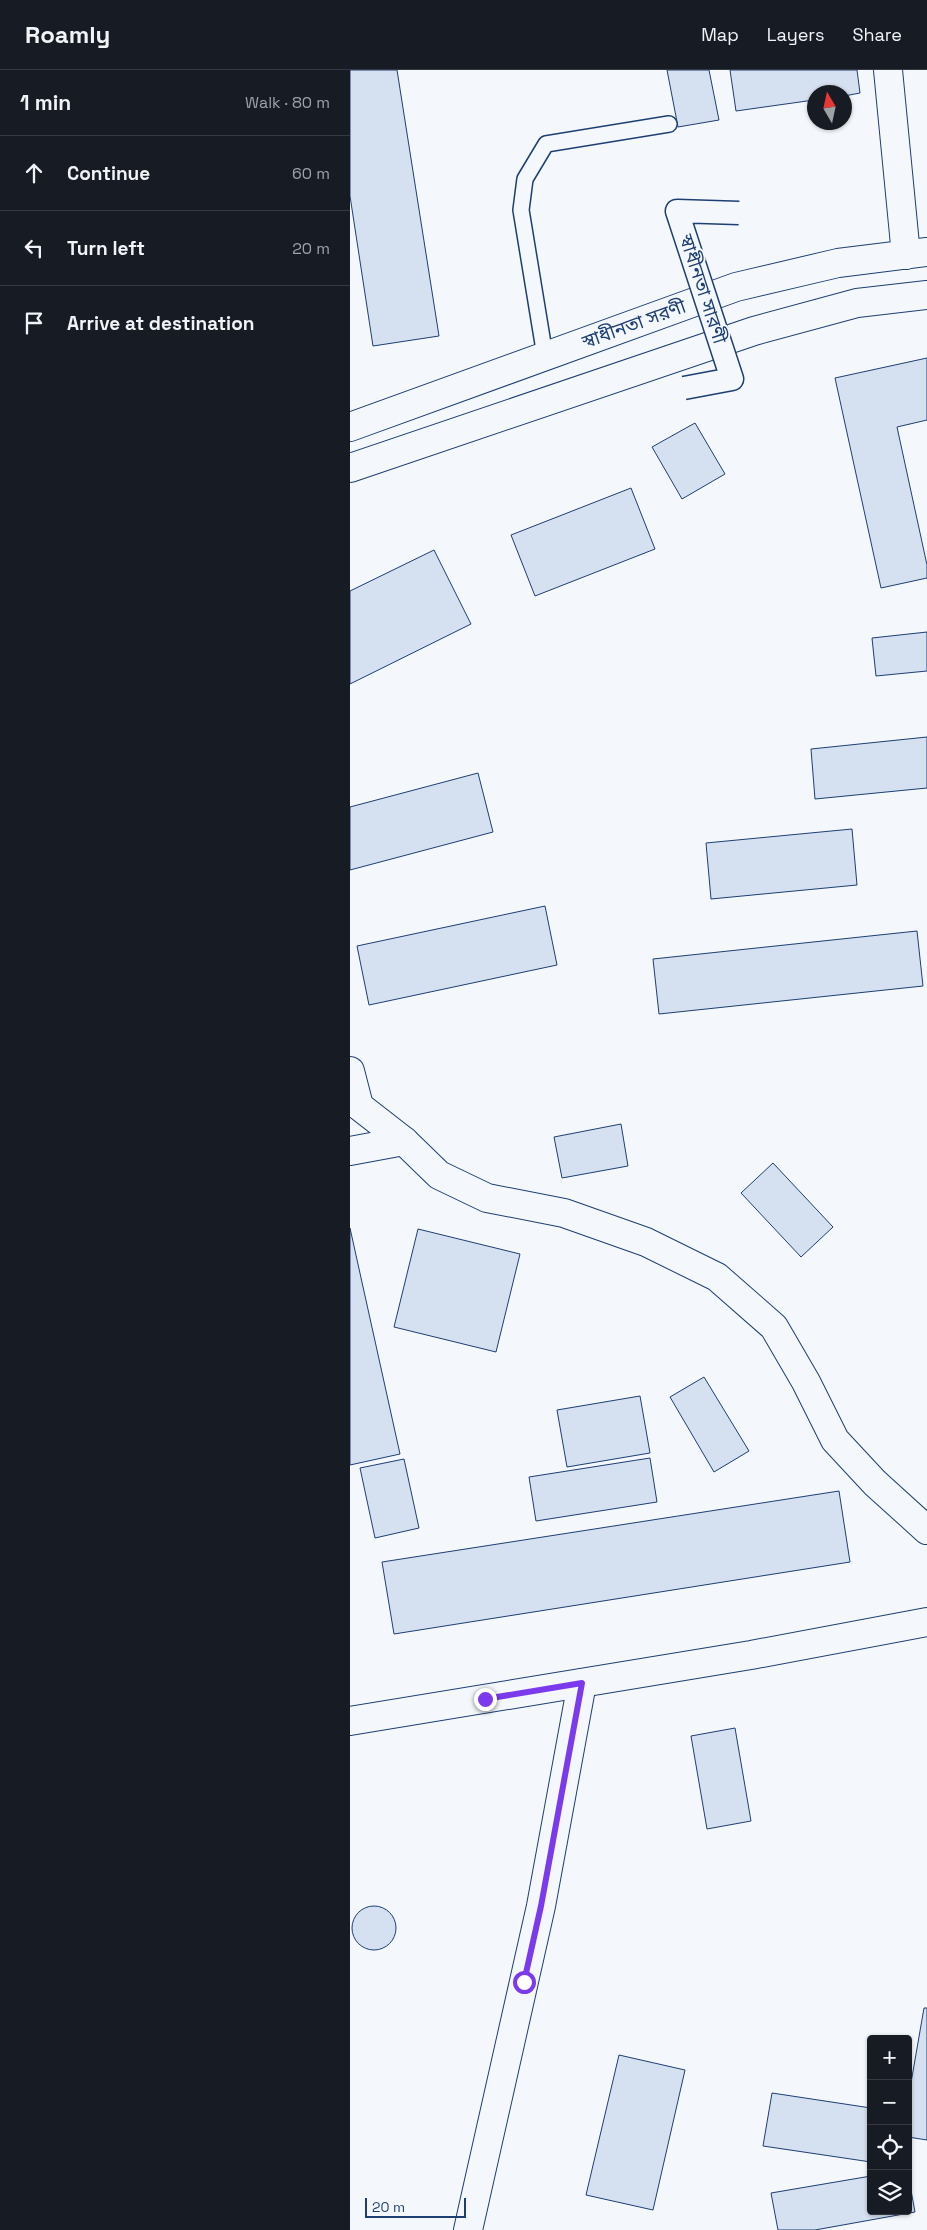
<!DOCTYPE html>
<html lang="en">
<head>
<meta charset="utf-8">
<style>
  :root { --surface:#171b24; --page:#20242c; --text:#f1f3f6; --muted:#9ea1a6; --line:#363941 }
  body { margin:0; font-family:"Space Grotesk","Noto Sans Bengali",sans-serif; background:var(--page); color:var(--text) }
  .controls { position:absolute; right:15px; bottom:15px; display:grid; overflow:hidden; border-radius:5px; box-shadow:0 1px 4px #0004 }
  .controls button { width:45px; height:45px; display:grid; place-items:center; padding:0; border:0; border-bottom:1px solid var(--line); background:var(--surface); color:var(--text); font:25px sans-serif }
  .compass { position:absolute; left:457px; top:15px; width:45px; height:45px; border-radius:50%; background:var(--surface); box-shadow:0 1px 4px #0004; rotate:351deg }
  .scale { position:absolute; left:15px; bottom:12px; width:101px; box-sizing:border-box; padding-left:5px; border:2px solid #1d3f73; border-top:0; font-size:14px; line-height:18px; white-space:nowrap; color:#1d3f73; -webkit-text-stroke:4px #f4f7fb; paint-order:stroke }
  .stop { position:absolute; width:15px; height:15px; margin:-11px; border:4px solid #7c3aed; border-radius:50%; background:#fff }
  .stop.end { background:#7c3aed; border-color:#fff; box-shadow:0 1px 5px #0008 }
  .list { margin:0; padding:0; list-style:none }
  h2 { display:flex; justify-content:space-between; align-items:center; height:65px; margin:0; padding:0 20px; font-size:21px }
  h2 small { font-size:16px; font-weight:400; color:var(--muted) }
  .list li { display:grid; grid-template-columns:32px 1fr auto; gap:15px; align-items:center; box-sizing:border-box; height:75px; padding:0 20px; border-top:1px solid var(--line) }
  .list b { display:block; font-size:19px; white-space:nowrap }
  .list em { font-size:16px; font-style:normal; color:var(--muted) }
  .icon { flex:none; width:28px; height:28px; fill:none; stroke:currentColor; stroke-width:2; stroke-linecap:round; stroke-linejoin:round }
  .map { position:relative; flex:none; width:577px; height:2160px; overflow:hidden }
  header { display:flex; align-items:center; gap:30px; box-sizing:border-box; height:70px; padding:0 25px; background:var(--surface); border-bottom:1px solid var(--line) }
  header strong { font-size:24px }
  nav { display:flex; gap:28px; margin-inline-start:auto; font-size:18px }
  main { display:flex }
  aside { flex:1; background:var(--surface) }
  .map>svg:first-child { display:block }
  .building { fill:#d5e0f0; stroke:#1d3f73 }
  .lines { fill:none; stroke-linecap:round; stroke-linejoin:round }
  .service-casing { stroke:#1d3f73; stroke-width:18 }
  .minor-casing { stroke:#1d3f73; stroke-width:30 }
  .primary-casing { stroke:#1d3f73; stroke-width:30 }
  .service { stroke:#f4f7fb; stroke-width:15 }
  .minor { stroke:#f4f7fb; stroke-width:28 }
  .primary { stroke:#f4f7fb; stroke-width:28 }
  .pedestrian-bridge-casing { stroke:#1d3f73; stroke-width:25; stroke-linecap:butt }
  .pedestrian-bridge { stroke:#f4f7fb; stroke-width:22 }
  .route { stroke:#7c3aed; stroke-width:6 }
  .labels { text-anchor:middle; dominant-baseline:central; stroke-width:4; stroke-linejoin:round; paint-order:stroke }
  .street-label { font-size:19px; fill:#1d3f73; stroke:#f4f7fb }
</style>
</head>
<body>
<header>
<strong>Roamly</strong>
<nav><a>Map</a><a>Layers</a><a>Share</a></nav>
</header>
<main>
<aside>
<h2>1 min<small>Walk · 80 m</small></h2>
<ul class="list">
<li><svg class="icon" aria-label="ahead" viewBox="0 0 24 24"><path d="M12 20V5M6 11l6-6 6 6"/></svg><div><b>Continue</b></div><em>60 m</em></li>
<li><svg class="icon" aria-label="left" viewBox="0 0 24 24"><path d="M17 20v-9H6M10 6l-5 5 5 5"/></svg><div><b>Turn left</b></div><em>20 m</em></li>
<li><svg class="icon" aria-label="arrive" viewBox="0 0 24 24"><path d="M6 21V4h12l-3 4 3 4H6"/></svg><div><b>Arrive at destination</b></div></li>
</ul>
</aside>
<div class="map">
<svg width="577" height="2160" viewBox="0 0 577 2160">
  <rect width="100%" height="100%" fill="#f4f7fb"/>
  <g class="building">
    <path d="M0,0h47l42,266 -66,10 -23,-150z"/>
    <path d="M317,0h42l10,50 -41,7z"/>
    <path d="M380,0h127l3,23 -16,3v-4h-30v8l-78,11z"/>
    <path d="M577,288v62l-30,7 30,138v13l-46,10 -46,-210z"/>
    <path d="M345,353l30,51 -43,25 -30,-52z"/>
    <path d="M281,418l24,61 -120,47 -24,-61z"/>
    <path d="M84,480l37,74 -121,60v-93z"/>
    <path d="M577,562v39l-51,5 -4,-38z"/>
    <path d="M577,667v51l-112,11 -4,-50z"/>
    <path d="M128,703l15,59 -143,38v-63z"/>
    <path d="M502,759l5,56 -146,14 -5,-56z"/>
    <path d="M195,836l12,59 -188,40 -12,-59z"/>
    <path d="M567,861l6,55 -264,28 -6,-55z"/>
    <path d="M271,1054l7,42 -66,12 -8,-41z"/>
    <path d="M423,1093l60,64 -32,30 -60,-64z"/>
    <path d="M0,1158l50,226 -50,11z"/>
    <path d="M68,1159l102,25 -24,98 -102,-25z"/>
    <path d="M354,1307l45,74 -35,21 -44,-75z"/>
    <path d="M290,1326l10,57 -83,14 -10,-57z"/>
    <path d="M300,1388l7,44 -121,19 -7,-44z"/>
    <path d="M54,1389l15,69 -44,10 -15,-70z"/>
    <path d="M489,1421l11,71 -456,72 -12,-72z"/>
    <path d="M385,1658l16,93 -44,8 -16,-93z"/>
    <circle cx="24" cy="1858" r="22"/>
    <path d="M574,1938h3v132l-19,-3v-37z"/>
    <path d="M269,1985l66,15 -32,140 -67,-15z"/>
    <path d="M422,2023l99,15v54l-108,-16z"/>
    <path d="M558,2104l7,38 -100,18h-37l-7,-37 100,-17v35h37z"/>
  </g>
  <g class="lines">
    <g class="service-casing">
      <path id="service" d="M195,286l-24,-146 4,-31 21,-35 123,-20"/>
    </g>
    <g class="minor-casing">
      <g id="minor">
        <path d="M538,0l18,185"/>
        <path d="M0,1001l9,35 45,35 35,34 48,23 77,15 82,29 71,35 57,50 32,55 29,58 40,43 52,47"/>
        <path d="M0,1081l54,-10"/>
        <path d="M0,1651l401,-66 176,-33"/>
        <path d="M118,2160l73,-324 41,-223"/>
      </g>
    </g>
    <g class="primary-casing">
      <g id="primary">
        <path d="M0,357l386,-140 102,-24 89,-11"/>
        <path d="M0,398l404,-137 103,-28 70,-8"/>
      </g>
    </g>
    <use href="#service" class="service"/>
    <use href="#minor" class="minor"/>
    <use href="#primary" class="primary"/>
    <g class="pedestrian-bridge-casing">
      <path id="pedestrian-bridge" d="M334,318l48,-9 -55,-168 62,2"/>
    </g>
    <use href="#pedestrian-bridge" class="pedestrian-bridge"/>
  </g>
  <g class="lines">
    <path class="route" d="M135,1629l97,-16 -41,223 -17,76"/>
  </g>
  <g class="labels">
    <g class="street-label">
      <text transform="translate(353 219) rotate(72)">স্বাধীনতা সারণী</text>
      <text transform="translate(284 254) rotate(-20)">স্বাধীনতা সরণী</text>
    </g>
  </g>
</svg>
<div class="controls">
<button>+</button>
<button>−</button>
<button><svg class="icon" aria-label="locate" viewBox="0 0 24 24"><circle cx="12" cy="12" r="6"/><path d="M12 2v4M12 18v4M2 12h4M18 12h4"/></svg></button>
<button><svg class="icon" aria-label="layers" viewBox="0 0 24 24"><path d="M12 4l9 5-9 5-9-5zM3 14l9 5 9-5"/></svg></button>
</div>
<svg class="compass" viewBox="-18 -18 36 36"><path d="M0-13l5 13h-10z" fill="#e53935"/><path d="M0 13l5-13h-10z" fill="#9ea1a6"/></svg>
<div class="scale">20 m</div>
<div class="stop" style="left:174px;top:1912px"></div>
<div class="stop end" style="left:135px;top:1629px"></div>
</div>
</main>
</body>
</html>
